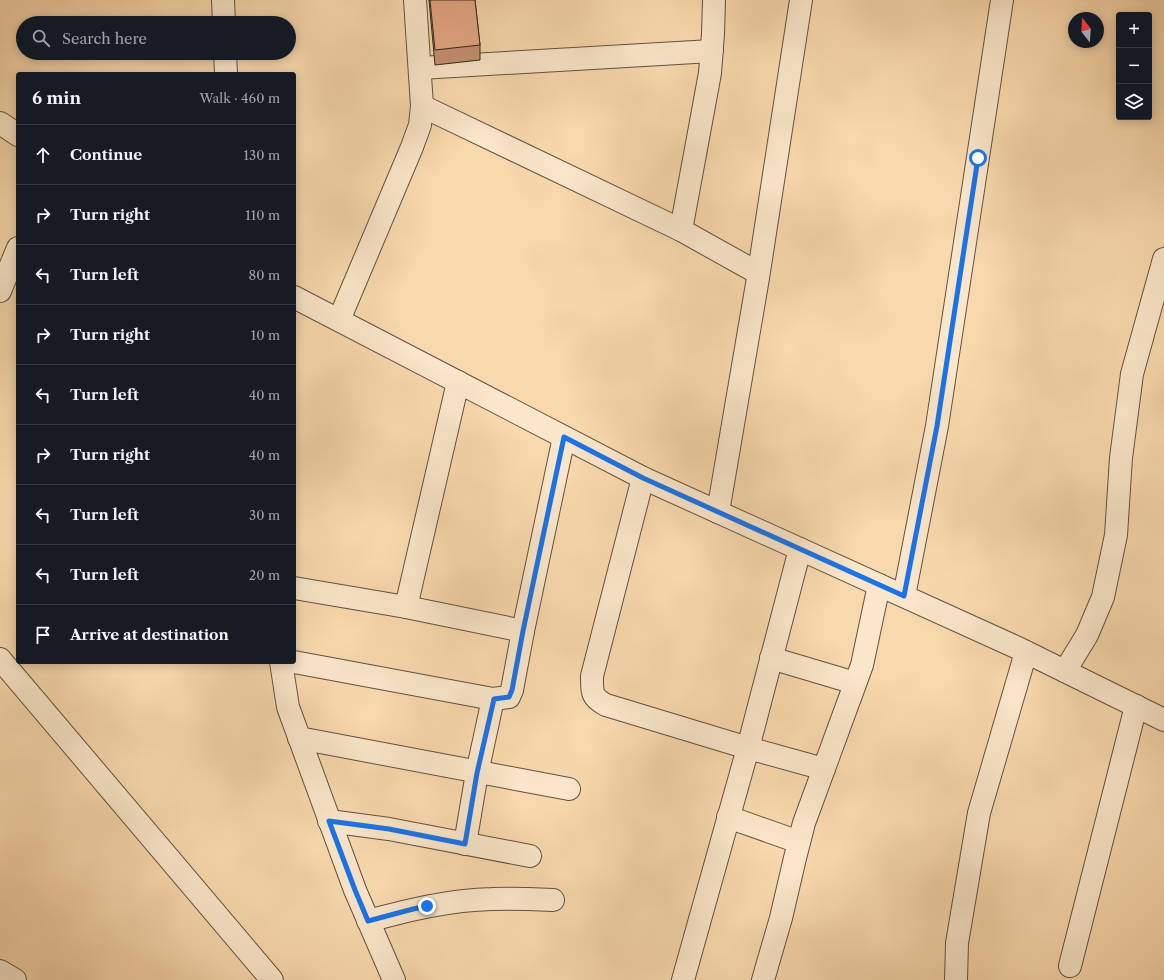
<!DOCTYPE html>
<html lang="en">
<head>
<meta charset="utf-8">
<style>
  :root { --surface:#171b24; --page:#20242c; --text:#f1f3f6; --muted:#9ea1a6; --line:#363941 }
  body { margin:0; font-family:"Libre Caslon Text",serif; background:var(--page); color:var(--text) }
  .controls { position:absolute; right:12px; top:12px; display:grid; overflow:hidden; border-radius:4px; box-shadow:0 2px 10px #0003 }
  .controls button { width:36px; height:36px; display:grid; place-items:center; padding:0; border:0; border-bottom:1px solid var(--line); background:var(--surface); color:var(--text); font:20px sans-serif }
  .compass { position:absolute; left:1068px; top:12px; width:36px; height:36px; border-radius:50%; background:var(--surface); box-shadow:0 2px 10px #0003; rotate:343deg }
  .stop { position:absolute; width:12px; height:12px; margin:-9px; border:3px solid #1a73e8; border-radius:50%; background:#fff }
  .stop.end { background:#1a73e8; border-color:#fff; box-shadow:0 1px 4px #0008 }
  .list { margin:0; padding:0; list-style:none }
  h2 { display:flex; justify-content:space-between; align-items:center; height:52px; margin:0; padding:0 16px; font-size:17px }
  h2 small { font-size:13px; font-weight:400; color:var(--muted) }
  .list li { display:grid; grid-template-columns:26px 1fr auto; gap:12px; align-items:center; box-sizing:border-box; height:60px; padding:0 16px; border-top:1px solid var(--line) }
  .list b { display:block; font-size:15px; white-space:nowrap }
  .list em { font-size:13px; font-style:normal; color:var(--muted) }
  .icon { flex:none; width:22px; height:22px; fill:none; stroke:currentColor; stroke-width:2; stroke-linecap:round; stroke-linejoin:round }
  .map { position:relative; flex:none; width:1164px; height:980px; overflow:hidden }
  .search { position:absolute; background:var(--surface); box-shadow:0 2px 10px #0003; left:16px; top:16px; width:280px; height:44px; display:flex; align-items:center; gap:10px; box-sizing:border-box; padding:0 14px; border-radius:22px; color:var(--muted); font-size:15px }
  .panel { position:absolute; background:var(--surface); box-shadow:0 2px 10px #0003; left:16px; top:72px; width:280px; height:592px; border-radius:4px }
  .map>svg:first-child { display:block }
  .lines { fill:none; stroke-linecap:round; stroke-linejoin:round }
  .minor-casing { stroke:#615240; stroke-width:24 }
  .minor { stroke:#fae6ca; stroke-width:22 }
  .wall { fill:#c58f72; stroke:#2f261b }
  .building { fill:#e5a685; stroke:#2f261b }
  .route { stroke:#1a73e8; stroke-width:5 }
</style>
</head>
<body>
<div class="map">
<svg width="1164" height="980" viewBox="0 0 1164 980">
  <rect width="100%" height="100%" fill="#f8d8ad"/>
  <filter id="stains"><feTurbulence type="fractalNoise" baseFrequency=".005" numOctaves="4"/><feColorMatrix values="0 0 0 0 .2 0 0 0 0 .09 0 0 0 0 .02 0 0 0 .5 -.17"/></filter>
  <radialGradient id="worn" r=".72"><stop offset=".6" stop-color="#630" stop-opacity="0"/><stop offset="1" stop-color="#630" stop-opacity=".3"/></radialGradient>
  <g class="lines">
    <g class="minor-casing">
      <g id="minor">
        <path d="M223,0l1,23"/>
        <path d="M225,53l1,21"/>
        <path d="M420,68l292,-17"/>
        <path d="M422,106l259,124 77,43"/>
        <path d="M0,123l18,12"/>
        <path d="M681,230l29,-157 3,-39 1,-34"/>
        <path d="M0,291l18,-43"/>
        <path d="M294,297l349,181 375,170 146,72"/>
        <path d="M339,320l73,-173 8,-22 2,-19 -7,-106"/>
        <path d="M643,478l-51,198c0,16 -1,21 14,29l142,43 76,21"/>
        <path d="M718,512l40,-234 43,-278"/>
        <path d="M294,588l112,19 117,24"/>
        <path d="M904,596l33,-170 65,-426"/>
        <path d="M406,607l52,-225"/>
        <path d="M771,658l84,25"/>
        <path d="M0,659l272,321"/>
        <path d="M281,662l7,45 67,183 39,90"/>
        <path d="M294,662l199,37 16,-2 3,-7 11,-59 41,-194"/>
        <path d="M1065,671l22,-36 16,-38 13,-62 5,-77 11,-84 32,-115"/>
        <path d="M299,738l270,51"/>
        <path d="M728,817l71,25"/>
        <path d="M329,821l60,8 141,27"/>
        <path d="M465,844l12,-71 16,-74"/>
        <path d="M368,921c41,-11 81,-21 124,-22 20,-1 41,0 61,1"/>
        <path d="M1070,966l66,-260"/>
        <path d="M0,971l15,9"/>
        <path d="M683,980l65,-232 52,-199"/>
        <path d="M763,980l18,-62 14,-60 9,-35 58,-158 17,-80"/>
        <path d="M956,980l1,-37 22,-130 47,-161"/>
      </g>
    </g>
    <use href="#minor" class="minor"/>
  </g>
  <path class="wall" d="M429,0h46l5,45v15l-45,5z"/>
  <path class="building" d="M430,0h45l5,45 -45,5z"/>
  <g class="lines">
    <path class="route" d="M427,906l-14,3 -45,12 -13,-31 -26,-69 60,8 76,15 12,-71 17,-74 15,-2 3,-7 11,-59 41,-194 79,41 261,118 33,-170 41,-268"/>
  </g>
  <rect width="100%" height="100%" filter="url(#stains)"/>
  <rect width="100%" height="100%" fill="url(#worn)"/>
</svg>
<div class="controls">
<button>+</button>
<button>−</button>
<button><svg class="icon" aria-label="layers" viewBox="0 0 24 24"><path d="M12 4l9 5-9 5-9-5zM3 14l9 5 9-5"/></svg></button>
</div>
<svg class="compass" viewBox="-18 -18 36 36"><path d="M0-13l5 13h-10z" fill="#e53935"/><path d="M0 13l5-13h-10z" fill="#9ea1a6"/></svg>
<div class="stop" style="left:978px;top:158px"></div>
<div class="stop end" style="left:427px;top:906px"></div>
<div class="search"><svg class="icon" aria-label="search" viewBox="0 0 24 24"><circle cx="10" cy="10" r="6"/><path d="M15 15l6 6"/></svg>Search here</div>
<section class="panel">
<h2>6 min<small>Walk · 460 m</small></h2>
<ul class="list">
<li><svg class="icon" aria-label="ahead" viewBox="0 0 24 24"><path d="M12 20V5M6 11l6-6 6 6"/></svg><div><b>Continue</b></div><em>130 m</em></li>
<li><svg class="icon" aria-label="right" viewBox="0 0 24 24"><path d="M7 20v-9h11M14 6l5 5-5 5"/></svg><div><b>Turn right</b></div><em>110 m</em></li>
<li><svg class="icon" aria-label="left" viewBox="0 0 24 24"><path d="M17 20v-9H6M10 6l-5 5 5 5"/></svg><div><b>Turn left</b></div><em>80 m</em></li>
<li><svg class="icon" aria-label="right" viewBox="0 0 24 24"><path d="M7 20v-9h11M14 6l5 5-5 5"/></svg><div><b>Turn right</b></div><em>10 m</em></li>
<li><svg class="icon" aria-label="left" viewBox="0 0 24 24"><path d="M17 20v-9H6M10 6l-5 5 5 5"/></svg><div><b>Turn left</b></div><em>40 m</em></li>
<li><svg class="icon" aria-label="right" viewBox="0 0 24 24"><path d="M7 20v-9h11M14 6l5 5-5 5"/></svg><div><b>Turn right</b></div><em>40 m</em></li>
<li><svg class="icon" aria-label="left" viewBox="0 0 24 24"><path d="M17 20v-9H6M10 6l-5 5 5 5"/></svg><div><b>Turn left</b></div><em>30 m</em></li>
<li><svg class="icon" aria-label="left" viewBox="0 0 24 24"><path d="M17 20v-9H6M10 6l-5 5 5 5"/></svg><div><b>Turn left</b></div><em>20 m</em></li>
<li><svg class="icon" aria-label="arrive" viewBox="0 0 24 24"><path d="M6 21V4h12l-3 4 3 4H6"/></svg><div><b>Arrive at destination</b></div></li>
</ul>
</section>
</div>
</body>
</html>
